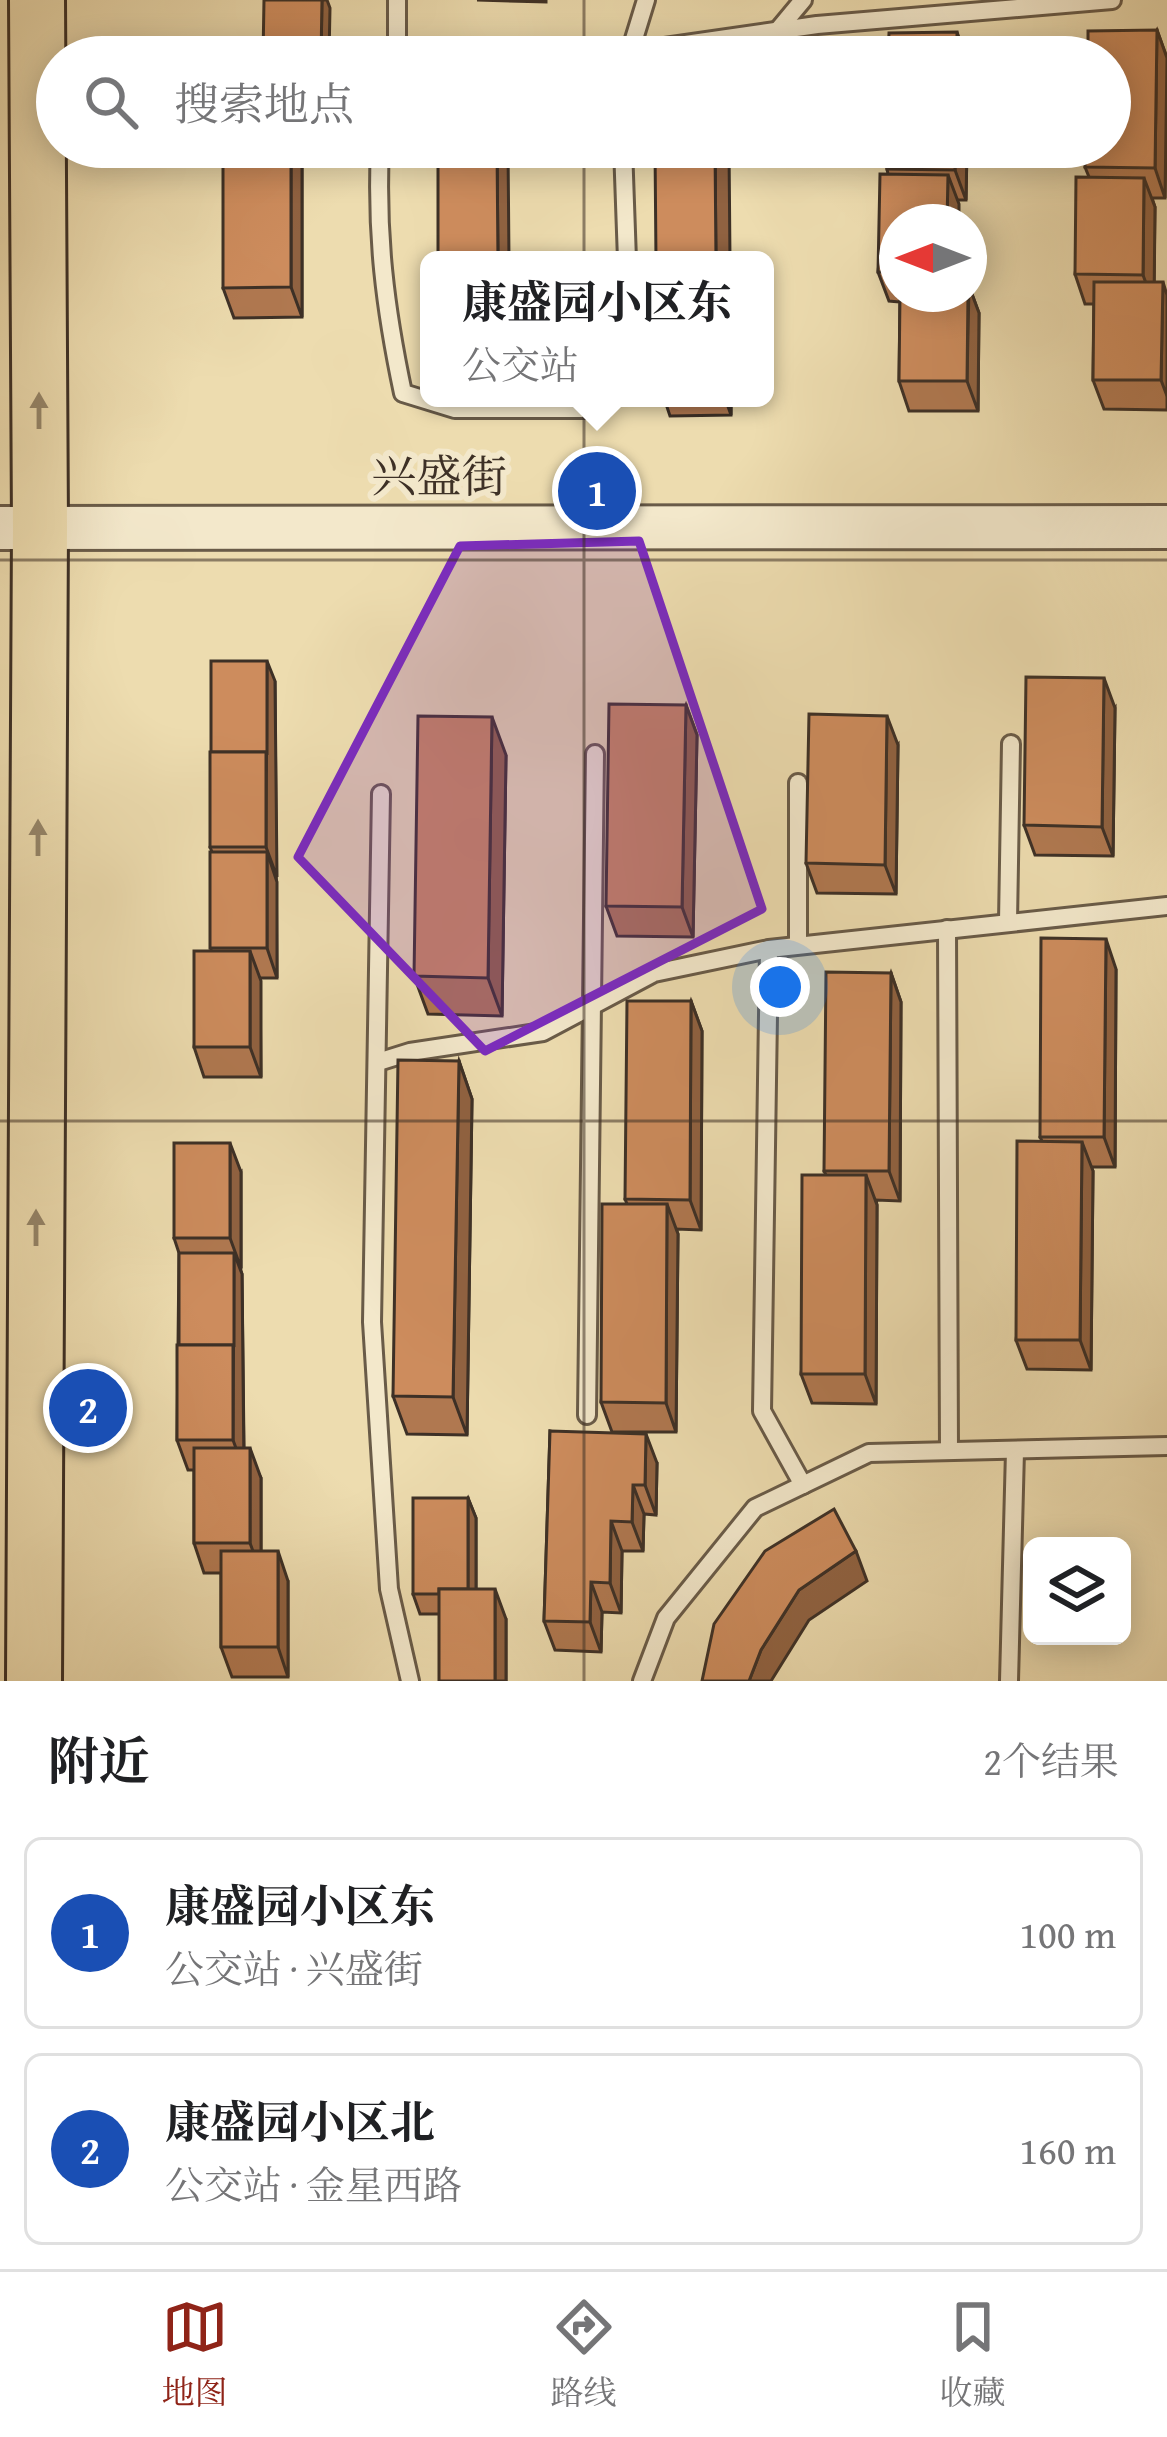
<!DOCTYPE html>
<html lang="zh">
<head>
<meta charset="utf-8">
<style>
  :root { --surface:#fff; --page:#f6f6f6; --text:#202124; --muted:#757577; --line:#e0e0e0; --accent:#8f2418 }
  body { margin:0; font-family:"Gentium Book Plus","Noto Serif SC",serif; background:var(--page); color:var(--text) }
  .controls { position:absolute; right:36px; bottom:36px; display:grid; overflow:hidden; border-radius:18px; box-shadow:0 6px 30px #0003 }
  .controls button { width:108px; height:108px; display:grid; place-items:center; padding:0; border:0; border-bottom:3px solid var(--line); background:var(--surface); color:var(--text); font:60px sans-serif }
  .compass { position:absolute; left:879px; top:204px; width:108px; height:108px; border-radius:50%; background:var(--surface); box-shadow:0 6px 30px #0003; rotate:270deg }
  .you { position:absolute; left:780px; top:987px; width:42px; height:42px; margin:-30px; border:9px solid #fff; border-radius:50%; background:#1a73e8; box-shadow:0 0 0 18px #1a73e833 }
  .badge { display:grid; place-items:center; width:78px; height:78px; border-radius:50%; background:var(--accent); color:#fff; font-size:39px; font-weight:700 }
  .pin { position:absolute; translate:-50% -50%; border:6px solid #fff; box-shadow:0 3px 12px #0006 }
  .popup { position:absolute; left:420px; top:251px; width:354px; height:156px; box-sizing:border-box; display:grid; place-content:center; border-radius:18px; background:var(--surface); filter:drop-shadow(0 3px 9px #0005); font-size:39px; white-space:nowrap; color:var(--muted) }
  .popup b { font-size:45px; color:var(--text) }
  .popup::after { content:''; position:absolute; left:50%; top:100%; margin-left:-24px; border:24px solid transparent; border-top-color:var(--surface) }
  .list { margin:0; padding:0; list-style:none }
  h2 { display:flex; justify-content:space-between; align-items:center; height:156px; margin:0; padding:0 48px; font-size:51px }
  h2 small { font-size:39px; font-weight:400; color:var(--muted) }
  .list li { display:grid; grid-template-columns:78px 1fr auto; gap:36px; align-items:center; box-sizing:border-box; height:192px; margin:0 24px 24px; padding:0 24px; border:3px solid var(--line); border-radius:18px }
  .list b { display:block; font-size:45px; white-space:nowrap }
  .list p { margin:0; font-size:39px; white-space:nowrap; color:var(--muted) }
  .list em { font-size:39px; font-style:normal; color:var(--muted) }
  .icon { flex:none; width:66px; height:66px; fill:none; stroke:currentColor; stroke-width:2; stroke-linecap:round; stroke-linejoin:round }
  .map { position:relative; flex:none; width:1167px; height:1681px; overflow:hidden }
  .search { position:absolute; background:var(--surface); box-shadow:0 6px 30px #0003; left:36px; right:36px; top:36px; height:132px; display:flex; align-items:center; gap:30px; box-sizing:border-box; padding:0 42px; border-radius:66px; color:var(--muted); font-size:45px }
  .sheet { height:588px; background:var(--surface) }
  nav { display:flex; justify-content:space-around; align-items:center; box-sizing:border-box; height:168px; border-top:3px solid var(--line); background:var(--surface); font-size:33px; color:var(--muted) }
  nav a { display:grid; justify-items:center; gap:6px }
  nav .on { color:var(--accent) }
  .map>svg:first-child { display:block }
  .lines { fill:none; stroke-linecap:round; stroke-linejoin:round }
  .service-casing { stroke:#695b48; stroke-width:22 }
  .tertiary-casing { stroke:#695b48; stroke-width:48 }
  .primary-casing { stroke:#3d3026; stroke-width:60 }
  .service { stroke:#f3e8cb; stroke-width:16 }
  .tertiary { stroke:#f3e8cb; stroke-width:42 }
  .primary { stroke:#eddcaf; stroke-width:54 }
  .wall { fill:#b07850; stroke:#3d3026; stroke-width:3 }
  .shaded-wall { fill:#906241; stroke:#3d3026; stroke-width:3 }
  .building { fill:#cd8c5d; stroke:#3d3026; stroke-width:3 }
  .oneway { fill:#95866a }
  .marked { fill:#7b2cbf; fill-opacity:0.2; stroke:#7b2cbf; stroke-width:9; stroke-linejoin:round }
  .grid { fill:none; stroke:#3d3026; stroke-width:3; stroke-opacity:0.55 }
  .labels { text-anchor:middle; dominant-baseline:central; stroke-width:12; stroke-linejoin:round; paint-order:stroke }
  .street-label { font-size:45px; fill:#3d3026; stroke:#f3e8cb }
</style>
</head>
<body>
<div class="map">
<svg width="1167" height="1681" viewBox="0 0 1167 1681">
  <rect width="100%" height="100%" fill="#eddcaf"/>
  <filter id="stains"><feTurbulence type="fractalNoise" baseFrequency=".00167" numOctaves="4"/><feColorMatrix values="0 0 0 0 .2 0 0 0 0 .09 0 0 0 0 .02 0 0 0 .5 -.17"/></filter>
  <radialGradient id="worn" r=".72"><stop offset=".6" stop-color="#630" stop-opacity="0"/><stop offset="1" stop-color="#630" stop-opacity=".3"/></radialGradient>
  <g class="lines">
    <g class="service-casing">
      <g id="service">
        <path d="M778,30l25,-30"/>
        <path d="M630,52l187,-27 295,-25"/>
        <path d="M397,57v-57"/>
        <path d="M603,57l27,-5 16,-52"/>
        <path d="M380,147c-4,88 5,161 23,246l52,16h148l6,-11"/>
        <path d="M623,147l4,113"/>
        <path d="M798,783v161"/>
        <path d="M381,794l-9,528 17,267 21,92"/>
        <path d="M1008,922l3,-178"/>
        <path d="M947,929l2,522"/>
        <path d="M769,949l-7,462 41,74"/>
        <path d="M378,1062l32,-10 133,-20 111,-59 115,-24 398,-43"/>
        <path d="M587,1415l8,-661"/>
        <path d="M642,1681l24,-63 89,-110 114,-55 298,-7"/>
        <path d="M1009,1681l6,-230"/>
      </g>
    </g>
    <g class="tertiary-casing">
      <path id="tertiary" d="M0,528l1167,-1"/>
    </g>
    <g class="primary-casing">
      <path id="primary" d="M34,1681l6,-1153 -3,-528"/>
    </g>
    <use href="#service" class="service"/>
    <use href="#tertiary" class="tertiary"/>
    <use href="#primary" class="primary"/>
  </g>
  <g class="wall">
    <path d="M477,0h69v2z"/>
    <path d="M1157,30l10,28 -2,140h-13l3,9 -1,75 13,13v115l-63,-1 -11,-29 1,-76h-9l-10,-30 14,-97 -4,-10z"/>
    <path d="M302,147v170l-68,1 -11,-30z"/>
    <path d="M967,147l-1,53h-9l2,22h-62v72h72v-8l10,27 -1,98h-69l-10,-30 1,-79 -11,-1 -11,-29 10,-98 -1,-5z"/>
    <path d="M664,398h67v17l-61,1z"/>
    <path d="M275,681l2,297h-17l1,99h-57l-10,-30 17,-96 1,-99 -2,-5z"/>
    <path d="M686,705l11,30 -4,202 -76,-1 -11,-30z"/>
    <path d="M1115,708l-2,148 -78,-1 -11,-30z"/>
    <path d="M898,745l-2,149 -79,-1 -11,-30z"/>
    <path d="M506,755l-4,261 -74,-2 -14,-38z"/>
    <path d="M1116,969l-1,198h-24l2,4 -2,199 -64,-1 -11,-29 26,-199 -2,-4z"/>
    <path d="M891,973l10,29 -1,199 -24,-1 1,5 -1,199 -64,-1 -11,-29 25,-199 -2,-4z"/>
    <path d="M691,1001l11,30 -1,199 -25,-1 2,5 -2,198h-64l-11,-30 26,-198 -2,-5z"/>
    <path d="M459,1061l13,38 -5,336 -60,-1 -14,-38z"/>
    <path d="M241,1172v96h-1l2,6 2,174 17,30v73l27,30v96h-56l-11,-30v-74h-17l-10,-30v-73h-6l-11,-30 2,-187 -5,-15z"/>
    <path d="M550,1431l107,32 -1,52 -12,-1 -1,37h-21l-1,62 -19,-1 -1,40 -46,-2 -11,-29z"/>
    <path d="M468,1498l8,20v71l30,30v62l-67,-67h-19l-7,-20z"/>
  </g>
  <g class="shaded-wall">
    <path d="M322,0h5l3,8 -1,49h-8z"/>
    <path d="M1157,30l10,28 -2,140 -10,-30z"/>
    <path d="M957,32l9,25h-9z"/>
    <path d="M291,147h11v170l-11,-30z"/>
    <path d="M497,147h11l1,113h-11z"/>
    <path d="M715,147h14l1,113h-14z"/>
    <path d="M955,147h12l-1,53 -11,-30z"/>
    <path d="M948,175l11,29v18h-12z"/>
    <path d="M1144,178l11,29 -1,98 -11,-30z"/>
    <path d="M1163,282l4,13v101l-6,-16z"/>
    <path d="M969,286l10,27 -1,98 -11,-30z"/>
    <path d="M725,398h6v17z"/>
    <path d="M267,661l8,20 2,196 -11,-30z"/>
    <path d="M1104,678l11,30 -2,148 -11,-29z"/>
    <path d="M686,705l11,30 -4,202 -11,-30z"/>
    <path d="M887,716l11,29 -2,149 -11,-29z"/>
    <path d="M492,717l14,38 -4,261 -14,-38z"/>
    <path d="M267,852l10,30v96l-10,-30z"/>
    <path d="M1106,939l10,30 -1,198 -11,-30z"/>
    <path d="M250,951l11,30v96l-11,-30z"/>
    <path d="M891,973l10,29 -1,199 -11,-30z"/>
    <path d="M691,1001l11,30 -1,199 -11,-30z"/>
    <path d="M459,1061l13,38 -5,336 -14,-38z"/>
    <path d="M1082,1142l11,29 -2,199 -11,-30z"/>
    <path d="M230,1143l11,29v96l-11,-30z"/>
    <path d="M866,1175l11,30 -1,199 -11,-30z"/>
    <path d="M667,1204l11,30 -2,198 -10,-29z"/>
    <path d="M234,1253l8,21 2,196 -11,-30z"/>
    <path d="M646,1434l11,29 -1,52 -11,-30z"/>
    <path d="M250,1448l11,30v95l-11,-30z"/>
    <path d="M633,1485l11,29 -1,37 -11,-29z"/>
    <path d="M468,1498l8,20v96l-8,-20z"/>
    <path d="M611,1521l11,30 -1,62 -11,-30z"/>
    <path d="M278,1551l10,30v96l-10,-30z"/>
    <path d="M856,1551l11,30 -58,39 -38,61h-22l12,-31 38,-60z"/>
    <path d="M591,1582l11,30 -1,40 -11,-30z"/>
    <path d="M495,1589l11,30v62h-11z"/>
  </g>
  <g class="building">
    <path d="M264,0h58l-1,57h-58z"/>
    <path d="M1157,30l-2,138 -70,-1 1,-20h24v-90h-22v-26z"/>
    <path d="M957,32v25h-69l1,-24z"/>
    <rect x="654" y="56" width="60" height="1"/>
    <path d="M223,147h68v140l-68,1z"/>
    <path d="M438,147h59l1,113h-60z"/>
    <path d="M655,147h60l1,113h-60z"/>
    <path d="M887,147h68v23l-68,-1z"/>
    <path d="M880,174l68,1 -1,47h-50v50h-19z"/>
    <path d="M1076,177l68,1 -1,97 -68,-1z"/>
    <path d="M1094,282h69l-2,98h-68z"/>
    <path d="M900,294h68l-1,87h-68z"/>
    <path d="M211,661h56v94l-1,-3h-55z"/>
    <path d="M1026,677l78,1 -2,149 -78,-2z"/>
    <path d="M609,704l77,1 -4,202 -76,-1z"/>
    <path d="M809,714l78,2 -2,149 -79,-2z"/>
    <path d="M418,716l74,1 -4,261 -74,-2z"/>
    <rect x="210" y="752" width="56" height="95"/>
    <rect x="210" y="852" width="57" height="96"/>
    <path d="M1041,938l65,1 -2,198h-64z"/>
    <rect x="194" y="951" width="56" height="96"/>
    <path d="M826,972l65,1 -2,198h-65z"/>
    <path d="M627,1001h64l-1,199 -65,-1z"/>
    <path d="M398,1060l61,1 -6,336 -60,-1z"/>
    <path d="M1017,1141l65,1 -2,198h-64z"/>
    <rect x="174" y="1143" width="56" height="95"/>
    <path d="M802,1175h64l-1,199h-64z"/>
    <path d="M602,1204h65l-1,199 -65,-1z"/>
    <path d="M179,1253h55v94l-1,-2h-54z"/>
    <rect x="177" y="1345" width="56" height="95"/>
    <path d="M550,1431l96,3 -1,51h-12l-1,37 -21,-1 -1,62 -19,-1 -1,40 -46,-1z"/>
    <rect x="194" y="1448" width="56" height="95"/>
    <path d="M413,1498h55v91h-29v5h-26z"/>
    <path d="M834,1509l22,42 -57,39 -38,60 -12,31h-47l12,-57 51,-73z"/>
    <rect x="221" y="1551" width="57" height="96"/>
    <rect x="439" y="1589" width="56" height="92"/>
  </g>
  <defs><path id="oneway-solid" d="M-6-.8H1V-3.2L6.5 0L1 3.2V.8H-6Z" transform="scale(3)"/></defs>
  <g class="oneway">
    <use href="#oneway-solid" transform="translate(39 411) rotate(-90)"/>
    <use href="#oneway-solid" transform="translate(38 838) rotate(-90)"/>
    <use href="#oneway-solid" transform="translate(36 1228) rotate(-90)"/>
  </g>
  <path class="marked" d="M639,541l123,368 -277,142 -187,-194 162,-311z"/>
  <path class="grid" d="M584,0v57M584,147v1534M0,560h1167M0,1121h1167"/>
  <g class="labels">
    <g class="street-label">
      <text x="439" y="475">兴盛街</text>
    </g>
  </g>
  <rect width="100%" height="100%" filter="url(#stains)"/>
  <rect width="100%" height="100%" fill="url(#worn)"/>
</svg>
<div class="controls">
<button><svg class="icon" aria-label="layers" viewBox="0 0 24 24"><path d="M12 4l9 5-9 5-9-5zM3 14l9 5 9-5"/></svg></button>
</div>
<svg class="compass" viewBox="-18 -18 36 36"><path d="M0-13l5 13h-10z" fill="#e53935"/><path d="M0 13l5-13h-10z" fill="#757577"/></svg>
<div class="you"></div>
<div class="pin badge" style="left:597px;top:491px;background:#1a4fb4">1</div>
<div class="popup"><b>康盛园小区东</b>公交站</div>
<div class="pin badge" style="left:88px;top:1408px;background:#1a4fb4">2</div>
<div class="search"><svg class="icon" aria-label="search" viewBox="0 0 24 24"><circle cx="10" cy="10" r="6"/><path d="M15 15l6 6"/></svg>搜索地点</div>
</div>
<section class="sheet">
<h2>附近<small>2个结果</small></h2>
<ul class="list">
<li><span class="badge" style="background:#1a4fb4">1</span><div><b>康盛园小区东</b><p>公交站 · 兴盛街</p></div><em>100 m</em></li>
<li><span class="badge" style="background:#1a4fb4">2</span><div><b>康盛园小区北</b><p>公交站 · 金星西路</p></div><em>160 m</em></li>
</ul>
</section>
<nav>
<a class="on"><svg class="icon" aria-label="map" viewBox="0 0 24 24"><path d="M3 6l6-2 6 2 6-2v14l-6 2-6-2-6 2zM9 4v14M15 6v14"/></svg>地图</a>
<a><svg class="icon" aria-label="directions" viewBox="0 0 24 24"><path d="M12 3l9 9-9 9-9-9zM9 14v-3h6M13 9l2 2-2 2"/></svg>路线</a>
<a><svg class="icon" aria-label="saved" viewBox="0 0 24 24"><path d="M7 4h10v16l-5-4-5 4z"/></svg>收藏</a>
</nav>
</body>
</html>
